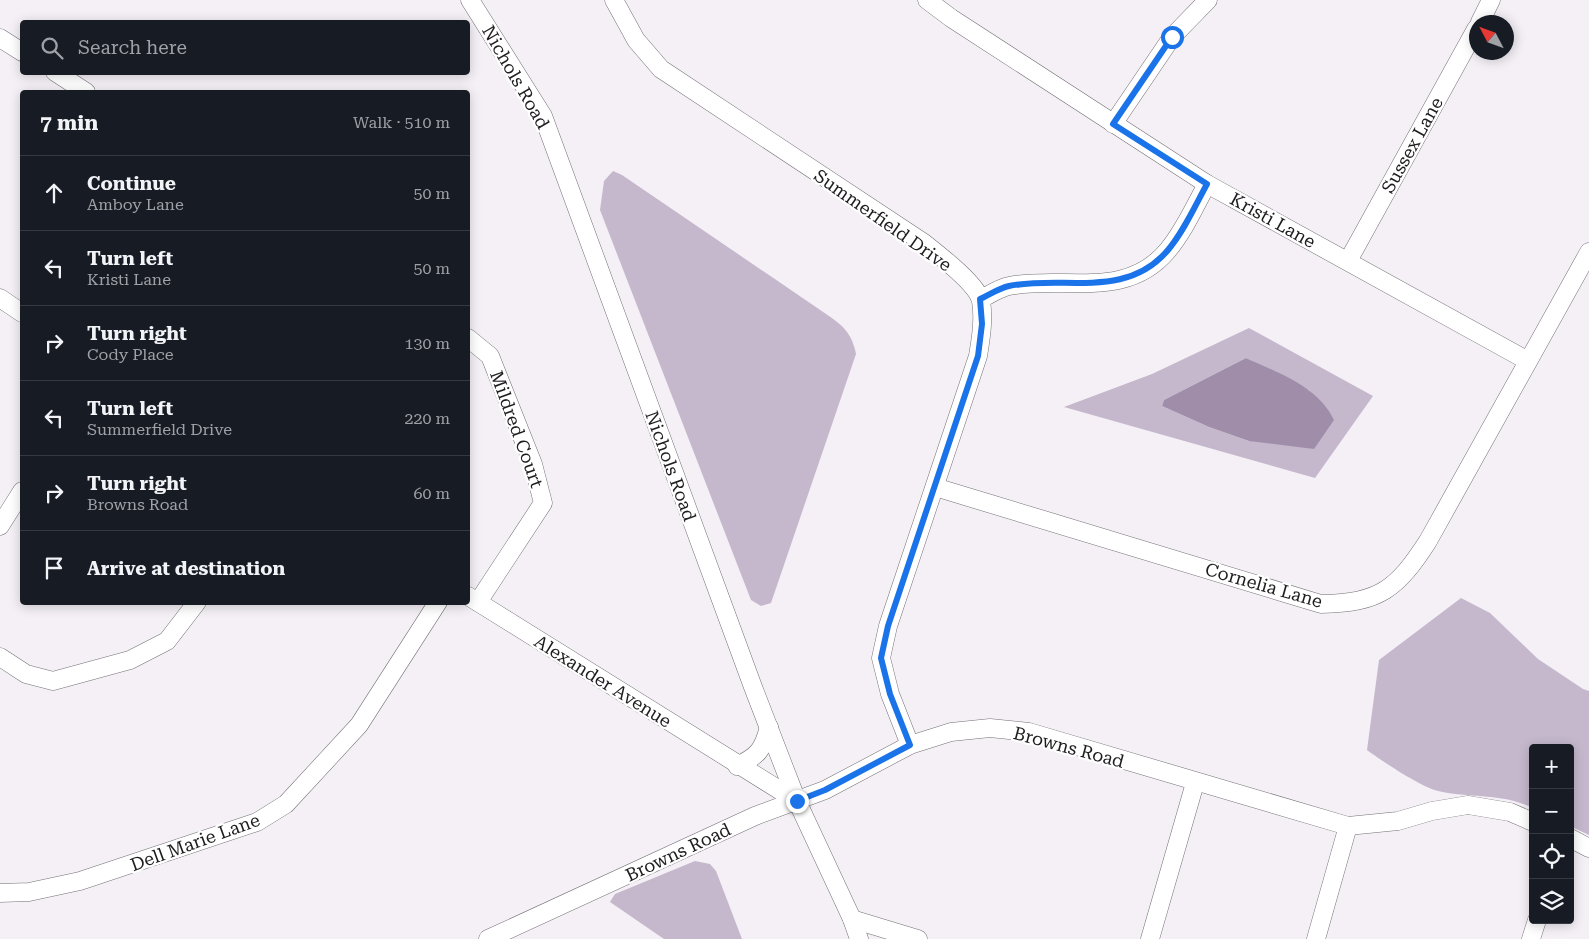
<!DOCTYPE html>
<html lang="en">
<head>
<meta charset="utf-8">
<style>
  :root { --surface:#171b24; --page:#20242c; --text:#f1f3f6; --muted:#9ea1a6; --line:#363941 }
  body { margin:0; font-family:"Roboto Serif",serif; background:var(--page); color:var(--text) }
  .controls { position:absolute; right:15px; bottom:15px; display:grid; overflow:hidden; border-radius:5px; box-shadow:0 2px 12px #0003 }
  .controls button { width:45px; height:45px; display:grid; place-items:center; padding:0; border:0; border-bottom:1px solid var(--line); background:var(--surface); color:var(--text); font:25px sans-serif }
  .compass { position:absolute; left:1469px; top:15px; width:45px; height:45px; border-radius:50%; background:var(--surface); box-shadow:0 2px 12px #0003; rotate:311deg }
  .stop { position:absolute; width:15px; height:15px; margin:-11px; border:4px solid #1a73e8; border-radius:50%; background:#fff }
  .stop.end { background:#1a73e8; border-color:#fff; box-shadow:0 1px 5px #0008 }
  .list { margin:0; padding:0; list-style:none }
  h2 { display:flex; justify-content:space-between; align-items:center; height:65px; margin:0; padding:0 20px; font-size:21px }
  h2 small { font-size:16px; font-weight:400; color:var(--muted) }
  .list li { display:grid; grid-template-columns:32px 1fr auto; gap:15px; align-items:center; box-sizing:border-box; height:75px; padding:0 20px; border-top:1px solid var(--line) }
  .list b { display:block; font-size:19px; white-space:nowrap }
  .list p { margin:0; font-size:16px; white-space:nowrap; color:var(--muted) }
  .list em { font-size:16px; font-style:normal; color:var(--muted) }
  .icon { flex:none; width:28px; height:28px; fill:none; stroke:currentColor; stroke-width:2; stroke-linecap:round; stroke-linejoin:round }
  .map { position:relative; flex:none; width:1589px; height:939px; overflow:hidden }
  .search { position:absolute; background:var(--surface); box-shadow:0 2px 12px #0003; left:20px; top:20px; width:450px; height:55px; display:flex; align-items:center; gap:12px; box-sizing:border-box; padding:0 18px; border-radius:5px; color:var(--muted); font-size:19px }
  .panel { position:absolute; background:var(--surface); box-shadow:0 2px 12px #0003; left:20px; top:90px; width:450px; height:515px; border-radius:5px }
  .map>svg:first-child { display:block }
  .green { fill:#c5b8cd; fill-rule:evenodd }
  .water { fill:#9f8da9 }
  .lines { fill:none; stroke-linecap:round; stroke-linejoin:round }
  .minor-casing { stroke:#747176; stroke-width:19 }
  .minor { stroke:#fff; stroke-width:18 }
  .route { stroke:#1a73e8; stroke-width:6 }
  .labels { text-anchor:middle; dominant-baseline:central; stroke-width:4.5; stroke-linejoin:round; paint-order:stroke }
  .street-label { font-size:18px; fill:#1e1c1e; stroke:#fff }
</style>
</head>
<body>
<div class="map">
<svg width="1589" height="939" viewBox="0 0 1589 939">
  <rect width="100%" height="100%" fill="#f4f0f6"/>
  <g class="green">
    <path d="M613,171l9,4 207,141c16,11 23,19 27,38l-85,249 -10,3 -10,-6 -151,-390 4,-29z"/>
    <path d="M1249,328l124,68 -58,82 -251,-71 88,-33zM1246,358l64,33 -61,50 -40,-14 -47,-21 2,-6z"/>
    <path d="M1461,598l29,15 48,46 45,30 6,2v144l-19,-9v-78h-37v60c-34,-16 -61,-9 -95,-17 -17,-4 -56,-30 -71,-41l12,-90z"/>
    <path d="M695,861l15,3 6,7 26,68h-78l-54,-37 5,-8z"/>
  </g>
  <path class="water" d="M1246,358c32,15 72,28 88,62l-20,29 -65,-8 -40,-14 -47,-21 2,-6z"/>
  <g class="lines">
    <g class="minor-casing">
      <g id="minor">
        <path d="M470,0l73,116 210,571 44,114 55,118 7,20"/>
        <path d="M614,0l22,40 25,29 263,174c14,11 54,42 57,58 3,18 0,37 -3,55l-90,270 -7,32 9,36 20,51"/>
        <path d="M927,0l24,18 256,166 321,177"/>
        <path d="M1480,22l11,-22"/>
        <path d="M0,38l22,14"/>
        <path d="M55,72l31,20"/>
        <path d="M1113,124l59,-87 36,-37"/>
        <path d="M1348,261l128,-232"/>
        <path d="M0,298l22,15"/>
        <path d="M981,299c8,-4 18,-11 28,-13 55,-11 117,15 159,-36 16,-19 27,-44 39,-66"/>
        <path d="M468,338l22,18 43,108 10,39 -65,99"/>
        <path d="M935,487l386,117c59,-1 76,-15 107,-63l161,-289"/>
        <path d="M0,526l22,-35"/>
        <path d="M468,596l329,205"/>
        <path d="M0,657l26,17 27,7 77,-21 37,-19 30,-39"/>
        <path d="M737,766c21,-10 26,-16 32,-39"/>
        <path d="M1570,838l19,10"/>
        <path d="M0,893l29,-1 51,-11 177,-59 29,-18 73,-79 79,-123"/>
        <path d="M852,919l66,20"/>
        <path d="M488,939l267,-123 70,-26 85,-45 41,-13 39,-4 39,4 319,94 50,-5 34,-10 36,-6 42,7 23,10"/>
        <path d="M1150,939l45,-156"/>
        <path d="M1316,939l32,-113"/>
        <path d="M1531,939l6,-19"/>
      </g>
    </g>
    <use href="#minor" class="minor"/>
  </g>
  <g class="lines">
    <path class="route" d="M797,801l28,-11 85,-45 -20,-51 -9,-36 7,-32 90,-270 4,-32 -2,-25c9,-4 19,-11 29,-13 55,-11 117,14 159,-36 16,-19 27,-44 39,-66l-94,-60 59,-87"/>
  </g>
  <g class="labels">
    <g class="street-label">
      <text transform="translate(516 77) rotate(60)">Nichols Road</text>
      <text transform="translate(1412 145) rotate(-61)">Sussex Lane</text>
      <text transform="translate(883 220) rotate(35)">Summerfield Drive</text>
      <text transform="translate(1273 220) rotate(29)">Kristi Lane</text>
      <text transform="translate(517 429) rotate(70)">Mildred Court</text>
      <text transform="translate(671 466) rotate(70)">Nichols Road</text>
      <text transform="translate(1264 585) rotate(16)">Cornelia Lane</text>
      <text transform="translate(603 681) rotate(32)">Alexander Avenue</text>
      <text transform="translate(1069 747) rotate(15)">Browns Road</text>
      <text transform="translate(195 842) rotate(-20)">Dell Marie Lane</text>
      <text transform="translate(678 852) rotate(-25)">Browns Road</text>
    </g>
  </g>
</svg>
<div class="controls">
<button>+</button>
<button>−</button>
<button><svg class="icon" aria-label="locate" viewBox="0 0 24 24"><circle cx="12" cy="12" r="6"/><path d="M12 2v4M12 18v4M2 12h4M18 12h4"/></svg></button>
<button><svg class="icon" aria-label="layers" viewBox="0 0 24 24"><path d="M12 4l9 5-9 5-9-5zM3 14l9 5 9-5"/></svg></button>
</div>
<svg class="compass" viewBox="-18 -18 36 36"><path d="M0-13l5 13h-10z" fill="#e53935"/><path d="M0 13l5-13h-10z" fill="#9ea1a6"/></svg>
<div class="stop" style="left:1172px;top:37px"></div>
<div class="stop end" style="left:797px;top:801px"></div>
<div class="search"><svg class="icon" aria-label="search" viewBox="0 0 24 24"><circle cx="10" cy="10" r="6"/><path d="M15 15l6 6"/></svg>Search here</div>
<section class="panel">
<h2>7 min<small>Walk · 510 m</small></h2>
<ul class="list">
<li><svg class="icon" aria-label="ahead" viewBox="0 0 24 24"><path d="M12 20V5M6 11l6-6 6 6"/></svg><div><b>Continue</b><p>Amboy Lane</p></div><em>50 m</em></li>
<li><svg class="icon" aria-label="left" viewBox="0 0 24 24"><path d="M17 20v-9H6M10 6l-5 5 5 5"/></svg><div><b>Turn left</b><p>Kristi Lane</p></div><em>50 m</em></li>
<li><svg class="icon" aria-label="right" viewBox="0 0 24 24"><path d="M7 20v-9h11M14 6l5 5-5 5"/></svg><div><b>Turn right</b><p>Cody Place</p></div><em>130 m</em></li>
<li><svg class="icon" aria-label="left" viewBox="0 0 24 24"><path d="M17 20v-9H6M10 6l-5 5 5 5"/></svg><div><b>Turn left</b><p>Summerfield Drive</p></div><em>220 m</em></li>
<li><svg class="icon" aria-label="right" viewBox="0 0 24 24"><path d="M7 20v-9h11M14 6l5 5-5 5"/></svg><div><b>Turn right</b><p>Browns Road</p></div><em>60 m</em></li>
<li><svg class="icon" aria-label="arrive" viewBox="0 0 24 24"><path d="M6 21V4h12l-3 4 3 4H6"/></svg><div><b>Arrive at destination</b></div></li>
</ul>
</section>
</div>
</body>
</html>
